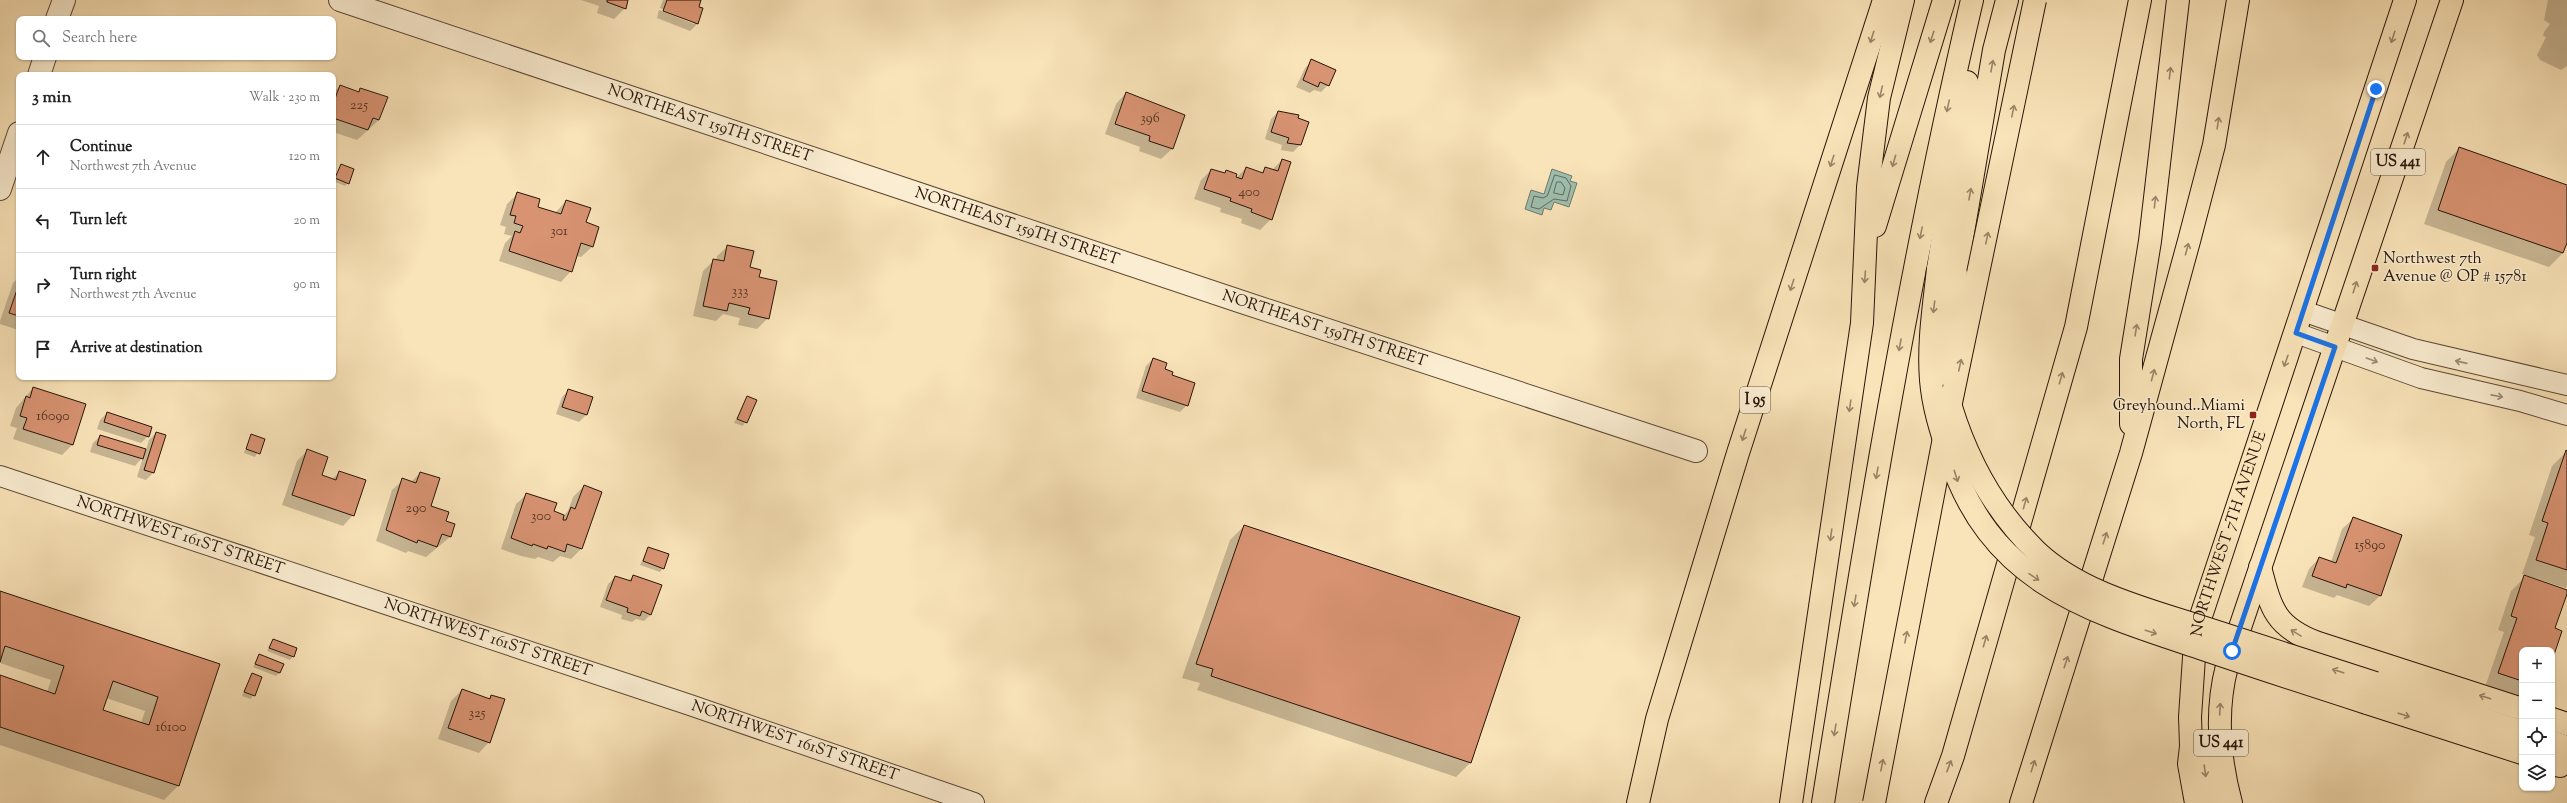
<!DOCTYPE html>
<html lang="en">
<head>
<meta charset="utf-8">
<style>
  :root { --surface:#fff; --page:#f2f2f2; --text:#222; --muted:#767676; --line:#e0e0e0 }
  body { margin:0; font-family:"Sorts Mill Goudy",serif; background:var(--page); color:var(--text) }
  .controls { position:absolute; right:12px; bottom:12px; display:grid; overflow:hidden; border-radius:8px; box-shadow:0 1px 3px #0004 }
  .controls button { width:36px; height:36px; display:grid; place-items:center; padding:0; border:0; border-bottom:1px solid var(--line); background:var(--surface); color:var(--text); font:20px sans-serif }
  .stop { position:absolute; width:12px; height:12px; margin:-9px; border:3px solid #1a73e8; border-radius:50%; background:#fff }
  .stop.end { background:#1a73e8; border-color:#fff; box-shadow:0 1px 4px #0008 }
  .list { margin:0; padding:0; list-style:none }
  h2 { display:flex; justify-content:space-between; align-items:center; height:52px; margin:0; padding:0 16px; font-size:17px }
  h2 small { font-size:13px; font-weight:400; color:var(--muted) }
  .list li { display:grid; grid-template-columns:26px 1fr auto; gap:12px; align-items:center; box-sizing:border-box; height:64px; padding:0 16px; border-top:1px solid var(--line) }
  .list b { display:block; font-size:15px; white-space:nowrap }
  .list p { margin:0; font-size:13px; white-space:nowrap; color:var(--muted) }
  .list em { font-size:13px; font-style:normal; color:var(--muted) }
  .icon { flex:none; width:22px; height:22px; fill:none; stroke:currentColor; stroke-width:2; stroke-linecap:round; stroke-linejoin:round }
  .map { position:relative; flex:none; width:2567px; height:803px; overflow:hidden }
  .search { position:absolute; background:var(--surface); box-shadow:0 1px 3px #0004; left:16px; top:16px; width:320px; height:44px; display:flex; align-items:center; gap:10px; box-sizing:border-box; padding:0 14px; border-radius:8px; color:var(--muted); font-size:15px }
  .panel { position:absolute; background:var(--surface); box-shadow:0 1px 3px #0004; left:16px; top:72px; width:320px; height:308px; border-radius:8px }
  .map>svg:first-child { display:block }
  .water { fill:#9ebead; stroke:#6e7a6b }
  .shadow { fill:#0003; fill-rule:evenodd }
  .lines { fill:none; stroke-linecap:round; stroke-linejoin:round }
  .shore { stroke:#62695b; stroke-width:1 }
  .building { fill:#d89372; stroke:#271409; fill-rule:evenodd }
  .minor-casing { stroke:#5c4835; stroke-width:22 }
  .tertiary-casing { stroke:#5c4835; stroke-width:24 }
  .primary-casing { stroke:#271409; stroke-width:24 }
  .motorway-casing { stroke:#271409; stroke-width:24 }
  .minor { stroke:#fbedd1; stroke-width:20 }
  .tertiary { stroke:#fbedd1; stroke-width:22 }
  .primary { stroke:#f9e3b8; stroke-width:22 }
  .motorway { stroke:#f9e3b8; stroke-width:22 }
  .motorway-bridge-casing { stroke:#271409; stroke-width:24; stroke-linecap:butt }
  .motorway-bridge { stroke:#f9e3b8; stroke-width:22 }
  .oneway { stroke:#9a8669 }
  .oneway2 { stroke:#9c8b77 }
  .route { stroke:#1a73e8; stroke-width:5 }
  .poi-dot { fill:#8f2418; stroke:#fbedd1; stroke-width:1.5 }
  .labels { text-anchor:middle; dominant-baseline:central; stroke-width:3; stroke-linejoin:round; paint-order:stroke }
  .number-label { font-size:14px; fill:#533423 }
  .shield { fill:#fbedd1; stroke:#675545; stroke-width:1 }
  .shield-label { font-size:15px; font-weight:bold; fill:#271409 }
  .street-label { font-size:16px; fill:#271409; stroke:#fbedd1 }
  .poi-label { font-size:16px; fill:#271409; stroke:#fbedd1; text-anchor:start }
</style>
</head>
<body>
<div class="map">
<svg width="2567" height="803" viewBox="0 0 2567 803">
  <rect width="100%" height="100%" fill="#f9e3b8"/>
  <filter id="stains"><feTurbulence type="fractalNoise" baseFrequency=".005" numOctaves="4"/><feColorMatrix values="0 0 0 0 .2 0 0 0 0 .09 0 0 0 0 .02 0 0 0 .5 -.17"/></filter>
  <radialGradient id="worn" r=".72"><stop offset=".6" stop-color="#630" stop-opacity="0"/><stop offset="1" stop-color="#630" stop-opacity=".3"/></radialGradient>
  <path class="water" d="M1552,169l20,7 -2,5 7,2 -8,24 -15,-5 -3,8 -7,-2 -2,7 -17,-6 6,-19 13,4z"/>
  <g class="shadow">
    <path d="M581,0h46l-2,8 -11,11 -17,-6 2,-7z"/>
    <path d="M663,0h37l-2,7 3,2 -4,15 -7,7 -33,-13 2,-8 35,14v-2l-34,-14z"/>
    <path d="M2548,0h19v66l-6,4 -21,-10 -3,-5 9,-18 -3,-1 1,-4 6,-8 -6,-4z"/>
    <path d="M1312,61l16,24 -7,7 -7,-2 -4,3 -14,-6 9,-19z"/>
    <path d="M340,86l17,6 4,-3 18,31 -22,20 -24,-8v-39z"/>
    <path d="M1126,93l57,23 -11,33 -11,10 -22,-8 1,-4 -35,-13 11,-30z"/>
    <path d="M1278,112l19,6 4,26 -8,8 -12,-2 1,-5 -17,-6 6,-20z"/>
    <path d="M2460,148l107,38v54l-4,13 -14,14 -125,-43 22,-62z"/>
    <path d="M1282,160l-11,59 -11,11 -19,-7 1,-4 -22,-7 1,-4 -27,-9 7,-19 10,-10 13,4 3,-3 9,7 10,-10 15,5 5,-5 6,2z"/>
    <path d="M341,165l7,18 -3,3 -12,-5z"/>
    <path d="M518,193l19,14 18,6 11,-12 19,22 7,24 -11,10 -5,-1 -5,15 -10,11 -62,-21 6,-18 7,-7 -8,-2 2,-7 -6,-2 7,-21z"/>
    <path d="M728,246l30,32 10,40 -11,11 -19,-4 2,-7 -17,-4 -7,7 -23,-5 10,-45 11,-11 2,1 1,-5z"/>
    <path d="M19,277v52l-1,1 -18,-6v-3l13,-38z"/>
    <path d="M1153,359l18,17 16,29 -7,7 -44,-14 10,-32z"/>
    <path d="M33,388l40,56 -11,11 -49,-16 4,-11 -7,-2 6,-18z"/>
    <path d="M569,390l23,8 -6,17 -7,7 -23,-8 6,-17z"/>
    <path d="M748,397l8,4 -13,25 -9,-3z"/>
    <path d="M107,413l41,23 -7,7 -44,-14 3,-9z"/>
    <path d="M156,433l-3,40 -7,7 -9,-3 6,-20 -8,9 -45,-14 3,-9 7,-7 46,14 3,-10z"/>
    <path d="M252,435l12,5 -9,17 -11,-4z"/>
    <path d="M307,451l14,25 11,3 8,-7 13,43 -10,11 -61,-21 15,-44z"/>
    <path d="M2566,452l1,135 -2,1 -43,-14 13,-37 -6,-2 23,-69z"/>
    <path d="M420,473l10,33 15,15 9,3 -4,13 -24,20 -18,-6 -2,2 -30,-12 16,-51 11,-10 8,2z"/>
    <path d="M584,486l-3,63 -10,10 -11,-3 -7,6 -15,-5 -3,2 -14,-3 -20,-7 15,-45 11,-10 26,17 11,4 4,-4 5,-14z"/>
    <path d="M2353,519l48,17 -21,60 -11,10 -32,-11 -3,3 -32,-11 7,-18 10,-11 12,4 11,-33z"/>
    <path d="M1244,526l275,92 -49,145 -14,14 -259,-87 3,-7 -18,-5 48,-138z"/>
    <path d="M648,548l15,20 -3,4 -20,-7z"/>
    <path d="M633,576l18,38 -7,7 -8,-2 -4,3 -11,-3 1,-4 -22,-8 8,-23 7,-7 13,4z"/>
    <path d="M2525,577l29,52 -2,29v-8h-30v49l-37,-12 19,-55 -6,-2 13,-39z"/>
    <path d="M0,593l218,72 -40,121 -14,14 -164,-55v-69l47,16 4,-12 -51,-17zM106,698l39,13 -4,12 -39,-12z"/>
    <path d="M273,640l20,16 -3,4 -23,-9z"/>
    <path d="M259,656l20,17 -3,3 -23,-9z"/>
    <path d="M252,674l9,4 -10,21 -9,-3z"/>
    <path d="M462,690l26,9 3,-3 -2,46 -10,11 -41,-14 13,-38z"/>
  </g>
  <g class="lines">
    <g class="shore">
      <path d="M1555,175l11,3 5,8 -4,15 -13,-2 -15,10 -8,-2 3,-11 9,2 4,-2z"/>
      <path d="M1557,182h4l4,6 -2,7 -9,-2z"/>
    </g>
  </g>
  <g class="building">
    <path d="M607,0h21l-2,9 -19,-7z"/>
    <path d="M667,0h34l-2,7 4,1 -5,16 -35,-13z"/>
    <path d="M1311,59l25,11 -7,16 -9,-4 -2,5 -15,-7z"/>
    <path d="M340,85l19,7 1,-4 28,9 -9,23 -6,-2 -5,12 -35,-12v-14z"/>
    <path d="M1126,92l59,23 -12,34 -24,-8 1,-5 -35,-12z"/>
    <path d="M1278,111l21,4 -1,3 11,4 -8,23 -14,-2 2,-5 -18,-6z"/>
    <path d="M2459,147l108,38v58l-4,10 -125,-43z"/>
    <path d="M1282,159l9,3 -19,58 -21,-8 1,-3 -22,-8 1,-3 -27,-9 7,-20 14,4 1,-3 11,4 -1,3 6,2 4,-12 17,6 2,-6 13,4z"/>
    <path d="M341,164l13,5 -5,15 -14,-6z"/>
    <path d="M517,192l23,7 -2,8 23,7 5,-14 25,8 -5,14 13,5 -6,20 -12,-4 -9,29 -63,-21 6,-20 5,2 3,-7 -9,-3 2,-7 -6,-1z"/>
    <path d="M727,245l27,6 -4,16 11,3 -2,7 18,4 -8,38 -21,-5 2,-6 -21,-5 -2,8 -24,-5 10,-47 11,2z"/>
    <path d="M19,284v32l-10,-3z"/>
    <path d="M1153,358l14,5 -2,6 8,3 -1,3 23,8 -7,23 -46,-15z"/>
    <path d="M33,387l53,17 -13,41 -50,-16 4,-11 -7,-2 6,-20 4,2z"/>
    <path d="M568,389l25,8 -6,18 -25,-8z"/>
    <path d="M747,396l10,4 -10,23 -10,-4z"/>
    <path d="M107,412l45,15 -3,10 -45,-15z"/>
    <path d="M156,432l10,3 -12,38 -10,-3z"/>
    <path d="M251,434l14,5 -5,15 -14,-5z"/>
    <path d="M100,435l46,14 -3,10 -46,-14z"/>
    <path d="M307,449l21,8 -6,18 14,5 3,-9 27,9 -12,36 -62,-21z"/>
    <path d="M2566,450l1,1v119l-31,-10 12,-37 -6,-2z"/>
    <path d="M420,472l20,6 -9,28 18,6 -3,9 9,3 -4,13 -9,-3 -5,13 -19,-7 -1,3 -31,-13 16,-52 14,5z"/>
    <path d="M584,485l18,7 -20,57 -15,-5 -2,8 -17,-6 -1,3 -14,-5 -1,2 -21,-8 15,-45 31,10 -3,8 10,4 -1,5h3l5,-13 4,2z"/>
    <path d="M2353,517l49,18 -21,61 -34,-12 -1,4 -34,-12 7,-19 17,6z"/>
    <path d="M1244,525l276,92 -49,146 -260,-87 2,-7 -17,-5z"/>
    <path d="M648,547l21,7 -5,15 -21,-8z"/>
    <path d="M633,575l29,10 -11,30 -9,-4 -2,5 -13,-4 1,-4 -22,-8 9,-24 16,5z"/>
    <path d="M2524,575l43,15v4l-12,34 7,3 -10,30v-11h-30v31l-24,-8 19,-55 -6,-2z"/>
    <path d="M0,591l220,73 -41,122 -179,-59v-52l55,19 9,-28 -59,-20 -5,16zM113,681l45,16 -9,28 -46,-15z"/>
    <path d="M273,639l24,9 -3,9 -25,-9z"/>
    <path d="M259,654l25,10 -4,9 -25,-9z"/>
    <path d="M252,673l10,4 -7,19 -11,-4z"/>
    <path d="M462,689l28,10 1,-4 14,4 -15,44 -42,-15z"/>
  </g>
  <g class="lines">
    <g class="minor-casing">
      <g id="minor">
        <path d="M2303,311l110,38 154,36"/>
        <path d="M2296,333l125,45 99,23 47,14"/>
        <path id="s1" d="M0,476l690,229 284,98"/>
      </g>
    </g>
    <g class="tertiary-casing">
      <g id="tertiary">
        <path id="s2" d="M340,0l899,301 457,150"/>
        <path d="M57,19l7,-19"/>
        <path d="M39,75l6,-18"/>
        <path d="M0,189l19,-56"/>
      </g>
    </g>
    <g class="primary-casing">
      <g id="primary">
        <path d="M2260,567c11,42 15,60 58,76l204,66"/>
        <path d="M2552,719l15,5"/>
        <path d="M2203,755c1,18 3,39 21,48"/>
        <path id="s3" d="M2196,803l-7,-39 2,-18 -1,-29 4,-60 6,-38 205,-619"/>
        <path d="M2231,803c-12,-45 -16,-91 -4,-137l225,-666"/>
      </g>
    </g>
    <g class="motorway-casing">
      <g id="motorway">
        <path d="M1875,226l69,-226"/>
        <path d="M1938,269l29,-187"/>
        <path d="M1956,274l38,-224 13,-50"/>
        <path d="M2131,424v-65l19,-118 28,-241"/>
        <path d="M2375,683l147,49"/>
        <path d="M2367,703l155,50"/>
        <path d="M2552,742l15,5"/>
        <path d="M2552,763l8,3"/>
        <path d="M1638,803l19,-84 81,-266 146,-453"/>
        <path d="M1791,803l71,-480 6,-136 11,-89 24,-98"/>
        <path d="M1823,803c43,-269 87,-538 149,-803"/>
        <path d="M1936,803l17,-47 123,-429 64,-327"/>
        <path d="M2021,803l110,-350 58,-212 25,-96 24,-145"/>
      </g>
    </g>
    <use href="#minor" class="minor"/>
    <use href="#tertiary" class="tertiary"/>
    <use href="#primary" class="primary"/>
    <use href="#motorway" class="motorway"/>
    <g class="motorway-bridge-casing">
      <g id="motorway-bridge">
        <path d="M1938,269c-4,37 -10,74 -7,111 2,26 10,51 18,75 41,127 136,155 251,193 56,19 111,37 167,55"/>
        <path d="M1941,374l15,-100"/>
        <path d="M1951,407c17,55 43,103 85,144 45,43 115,59 172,78 56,18 111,36 167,54"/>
        <path d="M1874,803l74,-386 87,-417"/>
      </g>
    </g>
    <use href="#motorway-bridge" class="motorway-bridge"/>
  </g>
  <defs><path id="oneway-shaft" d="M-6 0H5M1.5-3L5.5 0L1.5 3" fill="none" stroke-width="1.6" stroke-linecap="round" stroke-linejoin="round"/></defs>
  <g class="oneway">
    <use href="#oneway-shaft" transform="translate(1872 37) rotate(108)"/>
    <use href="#oneway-shaft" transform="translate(1932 37) rotate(108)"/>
    <use href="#oneway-shaft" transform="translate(2393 37) rotate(108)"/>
    <use href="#oneway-shaft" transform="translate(1992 66) rotate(-80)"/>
    <use href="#oneway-shaft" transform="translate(2170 73) rotate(-83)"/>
    <use href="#oneway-shaft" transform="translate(1881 92) rotate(103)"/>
    <use href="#oneway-shaft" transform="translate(1948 106) rotate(102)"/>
    <use href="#oneway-shaft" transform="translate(2013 111) rotate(-78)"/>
    <use href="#oneway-shaft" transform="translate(2218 123) rotate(-81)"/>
    <use href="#oneway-shaft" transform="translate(2406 138) rotate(-72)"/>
    <use href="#oneway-shaft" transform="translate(1832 161) rotate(108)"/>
    <use href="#oneway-shaft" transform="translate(1894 161) rotate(106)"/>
    <use href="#oneway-shaft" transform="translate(1970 194) rotate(-80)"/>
    <use href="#oneway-shaft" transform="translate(2155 202) rotate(-83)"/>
    <use href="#oneway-shaft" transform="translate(1921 233) rotate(102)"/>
    <use href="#oneway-shaft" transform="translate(1987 238) rotate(-78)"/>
    <use href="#oneway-shaft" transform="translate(2187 249) rotate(-75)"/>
    <use href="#oneway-shaft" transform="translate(1865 277) rotate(94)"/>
    <use href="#oneway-shaft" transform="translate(1792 285) rotate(108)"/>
    <use href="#oneway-shaft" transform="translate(2355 287) rotate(-72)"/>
    <use href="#oneway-shaft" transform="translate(1934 307) rotate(97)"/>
    <use href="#oneway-shaft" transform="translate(2136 330) rotate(-81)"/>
    <use href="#oneway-shaft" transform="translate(1900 345) rotate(100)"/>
    <use href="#oneway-shaft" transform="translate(2286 361) rotate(109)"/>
    <use href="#oneway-shaft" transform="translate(1960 365) rotate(-78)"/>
    <use href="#oneway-shaft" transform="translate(2153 375) rotate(-75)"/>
    <use href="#oneway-shaft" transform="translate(2061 378) rotate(-74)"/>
    <use href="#oneway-shaft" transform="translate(1850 406) rotate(98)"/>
    <use href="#oneway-shaft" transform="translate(1744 435) rotate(108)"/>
    <use href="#oneway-shaft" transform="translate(1877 473) rotate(100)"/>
    <use href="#oneway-shaft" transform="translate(1956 476) rotate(72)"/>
    <use href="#oneway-shaft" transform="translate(2025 503) rotate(-74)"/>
    <use href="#oneway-shaft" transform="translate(1831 535) rotate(98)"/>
    <use href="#oneway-shaft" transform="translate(2105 538) rotate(-72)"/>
    <use href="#oneway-shaft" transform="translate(2034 577) rotate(34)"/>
    <use href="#oneway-shaft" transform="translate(1855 601) rotate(99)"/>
    <use href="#oneway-shaft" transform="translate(2151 632) rotate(18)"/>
    <use href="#oneway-shaft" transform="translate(2296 633) rotate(-149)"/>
    <use href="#oneway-shaft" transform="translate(1906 637) rotate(-79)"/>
    <use href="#oneway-shaft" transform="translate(1985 641) rotate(-74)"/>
    <use href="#oneway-shaft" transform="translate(2066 662) rotate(-72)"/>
    <use href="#oneway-shaft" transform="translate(2338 671) rotate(-162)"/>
    <use href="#oneway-shaft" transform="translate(2485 697) rotate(-162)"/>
    <use href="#oneway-shaft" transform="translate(2220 709) rotate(-87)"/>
    <use href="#oneway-shaft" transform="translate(2404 715) rotate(18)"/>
    <use href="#oneway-shaft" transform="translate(1835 730) rotate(99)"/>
    <use href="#oneway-shaft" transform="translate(1882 765) rotate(-79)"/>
    <use href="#oneway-shaft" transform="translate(1949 766) rotate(-70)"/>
    <use href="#oneway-shaft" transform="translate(2033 766) rotate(-72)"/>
    <use href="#oneway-shaft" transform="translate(2205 771) rotate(82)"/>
  </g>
  <g class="oneway2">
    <use href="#oneway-shaft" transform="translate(2372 360) rotate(20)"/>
    <use href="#oneway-shaft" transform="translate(2461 362) rotate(-167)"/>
    <use href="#oneway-shaft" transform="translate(2497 396) rotate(11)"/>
  </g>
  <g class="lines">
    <path class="route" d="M2232,651l103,-304 -39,-14 80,-244"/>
  </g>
  <g class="poi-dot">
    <rect x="2371" y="264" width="8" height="8" rx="2"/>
    <rect x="2249" y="411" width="8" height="8" rx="2"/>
  </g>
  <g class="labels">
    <g class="number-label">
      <text x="359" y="106">225</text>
      <text x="1150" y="119">396</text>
      <text x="1249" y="193">400</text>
      <text x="559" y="232">301</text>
      <text x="740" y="292">333</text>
      <text x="53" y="417">16090</text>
      <text x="416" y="509">290</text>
      <text x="541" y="517">300</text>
      <text x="2370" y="546">15890</text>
      <text x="477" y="714">325</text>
      <text x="171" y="728">16100</text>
    </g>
    <g class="shield">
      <rect x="2371" y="149" width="54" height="26" rx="3"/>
      <rect x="1740" y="387" width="30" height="26" rx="3"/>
      <rect x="2194" y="730" width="54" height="26" rx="3"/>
    </g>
    <g class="shield-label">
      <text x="2398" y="162">US 441</text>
      <text x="1755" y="400">I 95</text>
      <text x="2221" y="743">US 441</text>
    </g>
    <g class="street-label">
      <text stroke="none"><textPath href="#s2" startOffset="390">NORTHEAST 159TH STREET</textPath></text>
      <text stroke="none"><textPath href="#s2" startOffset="714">NORTHEAST 159TH STREET</textPath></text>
      <text stroke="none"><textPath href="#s2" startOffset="1038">NORTHEAST 159TH STREET</textPath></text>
      <text stroke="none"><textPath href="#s1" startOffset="190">NORTHWEST 161ST STREET</textPath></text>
      <text stroke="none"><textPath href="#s3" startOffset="275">NORTHWEST 7TH AVENUE</textPath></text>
      <text stroke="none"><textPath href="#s1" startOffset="514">NORTHWEST 161ST STREET</textPath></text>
      <text stroke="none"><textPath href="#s1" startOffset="838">NORTHWEST 161ST STREET</textPath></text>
    </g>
    <g class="poi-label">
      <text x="2383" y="259">Northwest 7th<tspan x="2383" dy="18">Avenue @ OP # 15781</tspan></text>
      <text x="2245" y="406" text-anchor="end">Greyhound..Miami<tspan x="2245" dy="18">North, FL</tspan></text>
    </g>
  </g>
  <rect width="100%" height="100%" filter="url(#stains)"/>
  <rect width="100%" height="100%" fill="url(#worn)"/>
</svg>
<div class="controls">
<button>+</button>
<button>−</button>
<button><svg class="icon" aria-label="locate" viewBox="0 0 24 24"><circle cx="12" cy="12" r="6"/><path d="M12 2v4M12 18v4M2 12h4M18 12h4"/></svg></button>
<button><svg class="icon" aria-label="layers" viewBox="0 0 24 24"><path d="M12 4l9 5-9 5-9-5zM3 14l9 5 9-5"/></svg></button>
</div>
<div class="stop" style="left:2232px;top:651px"></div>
<div class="stop end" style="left:2376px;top:89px"></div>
<div class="search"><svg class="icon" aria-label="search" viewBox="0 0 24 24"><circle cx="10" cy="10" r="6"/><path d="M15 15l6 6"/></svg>Search here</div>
<section class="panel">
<h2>3 min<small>Walk · 230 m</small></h2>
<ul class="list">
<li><svg class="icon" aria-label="ahead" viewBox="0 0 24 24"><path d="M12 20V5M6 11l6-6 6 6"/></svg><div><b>Continue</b><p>Northwest 7th Avenue</p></div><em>120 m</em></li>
<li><svg class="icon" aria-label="left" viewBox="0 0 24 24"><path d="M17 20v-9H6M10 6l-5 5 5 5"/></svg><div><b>Turn left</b></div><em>20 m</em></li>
<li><svg class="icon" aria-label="right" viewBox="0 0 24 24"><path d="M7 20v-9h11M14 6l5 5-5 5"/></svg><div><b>Turn right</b><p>Northwest 7th Avenue</p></div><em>90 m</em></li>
<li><svg class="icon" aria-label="arrive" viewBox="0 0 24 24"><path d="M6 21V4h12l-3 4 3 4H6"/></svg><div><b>Arrive at destination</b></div></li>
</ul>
</section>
</div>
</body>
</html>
